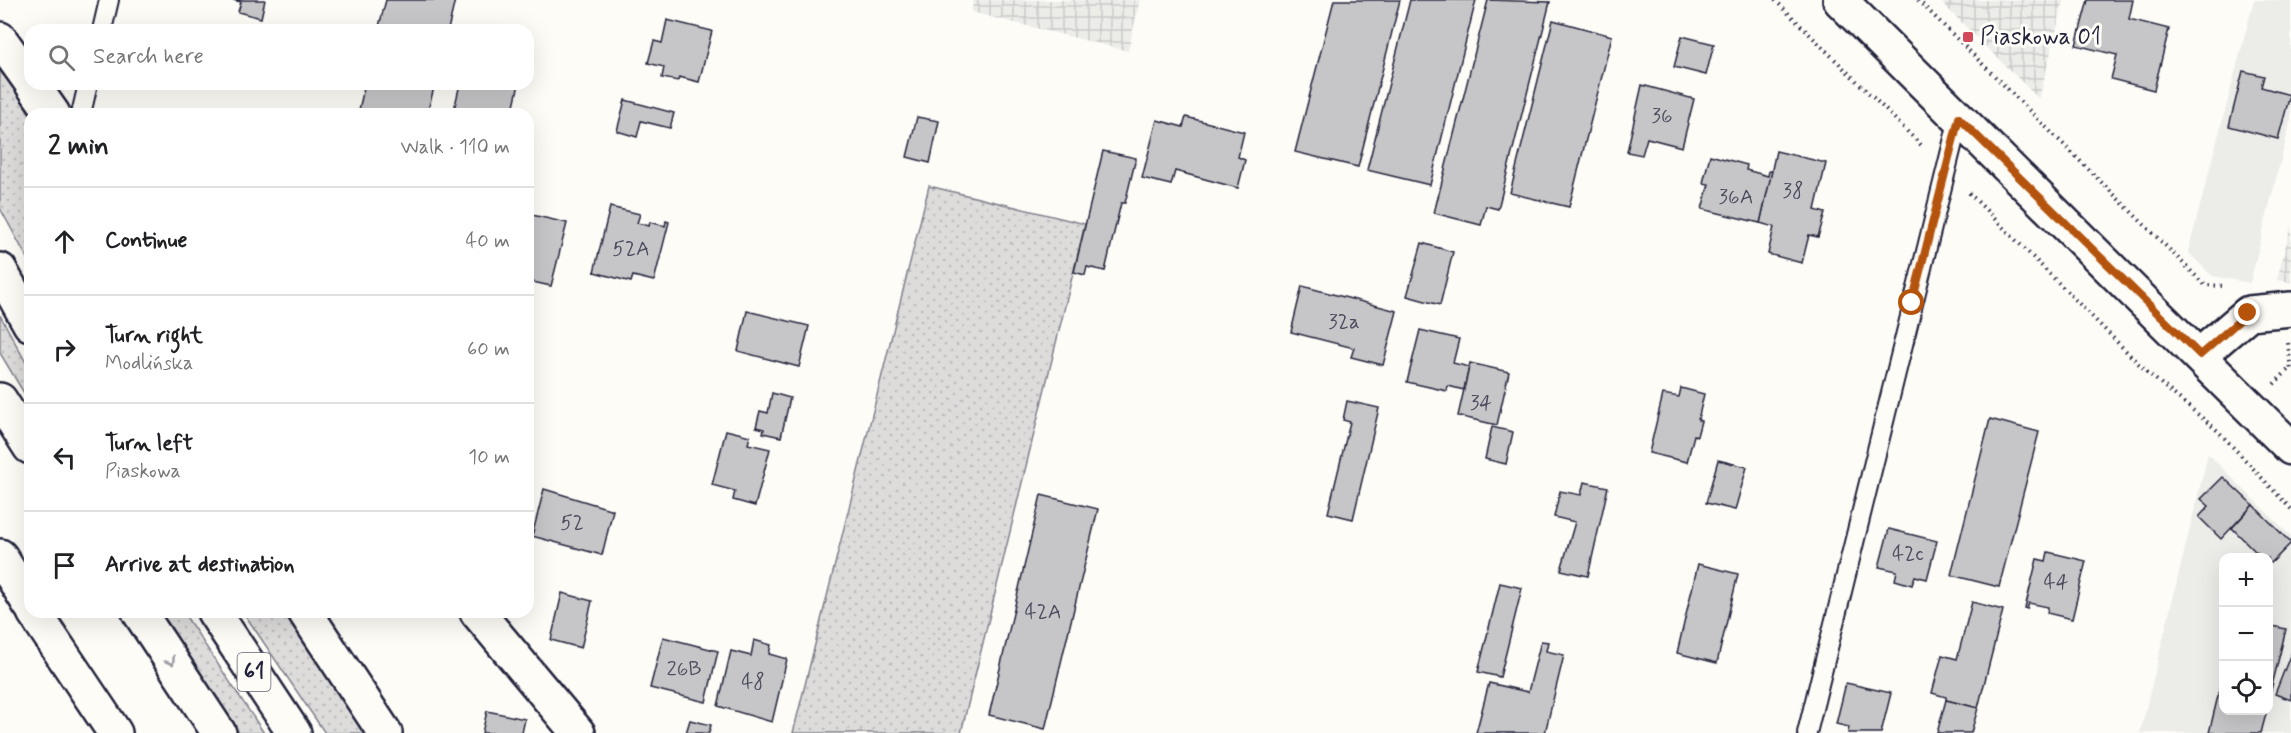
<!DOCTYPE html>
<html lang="en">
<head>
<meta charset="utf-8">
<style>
  :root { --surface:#fff; --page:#f6f6f6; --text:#202124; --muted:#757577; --line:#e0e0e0 }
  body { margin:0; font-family:Mynerve,sans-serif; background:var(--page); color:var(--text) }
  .controls { position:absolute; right:18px; bottom:18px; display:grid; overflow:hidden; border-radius:12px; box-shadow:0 6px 24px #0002 }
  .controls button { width:54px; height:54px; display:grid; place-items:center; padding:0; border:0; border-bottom:2px solid var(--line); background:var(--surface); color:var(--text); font:30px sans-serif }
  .stop { position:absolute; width:18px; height:18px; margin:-14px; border:4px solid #b45309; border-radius:50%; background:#fff }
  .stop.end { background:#b45309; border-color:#fff; box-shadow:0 2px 6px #0008 }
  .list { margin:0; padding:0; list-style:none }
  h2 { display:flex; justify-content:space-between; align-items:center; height:78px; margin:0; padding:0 24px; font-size:26px }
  h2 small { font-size:20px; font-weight:400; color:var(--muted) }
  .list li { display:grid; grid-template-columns:39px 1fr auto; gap:18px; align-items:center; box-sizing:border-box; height:108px; padding:0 24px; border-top:2px solid var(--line) }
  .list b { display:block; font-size:22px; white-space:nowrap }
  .list p { margin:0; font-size:20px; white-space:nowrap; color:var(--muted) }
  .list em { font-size:20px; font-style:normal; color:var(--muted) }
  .icon { flex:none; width:33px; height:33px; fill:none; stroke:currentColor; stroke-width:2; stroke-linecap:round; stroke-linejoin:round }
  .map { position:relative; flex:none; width:2291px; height:733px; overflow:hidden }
  .search { position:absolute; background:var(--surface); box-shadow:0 6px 24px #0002; left:24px; top:24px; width:510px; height:66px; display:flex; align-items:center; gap:15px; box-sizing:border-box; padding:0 21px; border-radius:18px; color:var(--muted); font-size:22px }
  .panel { position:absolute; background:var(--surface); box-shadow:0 6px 24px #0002; left:24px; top:108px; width:510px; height:510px; border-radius:18px }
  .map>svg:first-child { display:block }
  .built { fill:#ecece9; fill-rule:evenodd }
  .industrial { fill:url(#industrial-grid) }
  .grass { fill:url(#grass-dots); stroke:#807f8b; stroke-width:1.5 }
  .building { fill:#c6c6c8; stroke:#22223b; stroke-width:1.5 }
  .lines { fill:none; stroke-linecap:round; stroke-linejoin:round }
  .lane-casing { stroke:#22223b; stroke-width:22 }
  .street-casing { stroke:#22223b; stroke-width:38 }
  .secondary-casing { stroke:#22223b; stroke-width:38 }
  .primary-casing { stroke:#22223b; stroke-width:38 }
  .path { stroke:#22223b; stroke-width:4; stroke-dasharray:1.5 4.5; stroke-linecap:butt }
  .lane { stroke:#fdfcf7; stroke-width:18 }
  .street { stroke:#fdfcf7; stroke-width:33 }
  .secondary { stroke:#fdfcf7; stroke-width:33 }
  .primary { stroke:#fdfcf7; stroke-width:33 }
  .oneway { stroke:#9a9aa2 }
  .route { stroke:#b45309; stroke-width:8 }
  .poi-dot { fill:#d1495b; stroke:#fdfcf7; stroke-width:2 }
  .labels { text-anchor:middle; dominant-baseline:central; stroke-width:6; stroke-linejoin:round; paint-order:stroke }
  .number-label { font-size:21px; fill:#4b4b5e }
  .shield { fill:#fdfcf7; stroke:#646373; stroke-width:1.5 }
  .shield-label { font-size:22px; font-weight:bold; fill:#22223b }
  .poi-label { font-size:24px; fill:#22223b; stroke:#fdfcf7; text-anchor:start }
</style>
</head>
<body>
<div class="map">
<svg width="2291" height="733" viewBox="0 0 2291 733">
  <defs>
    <pattern id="industrial-grid" width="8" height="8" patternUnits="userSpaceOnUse" patternTransform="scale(1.5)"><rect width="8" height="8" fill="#ecece9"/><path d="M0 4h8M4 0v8" fill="none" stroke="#cacac9"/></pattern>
    <pattern id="grass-dots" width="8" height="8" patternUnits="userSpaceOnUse" patternTransform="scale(1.5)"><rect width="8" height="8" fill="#dddcdb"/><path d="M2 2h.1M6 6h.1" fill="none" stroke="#bdbcbd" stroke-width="1.8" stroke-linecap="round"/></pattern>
  </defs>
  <rect width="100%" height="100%" fill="#fdfcf7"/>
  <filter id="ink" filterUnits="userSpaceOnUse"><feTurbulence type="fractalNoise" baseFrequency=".0167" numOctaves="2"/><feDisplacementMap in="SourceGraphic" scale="12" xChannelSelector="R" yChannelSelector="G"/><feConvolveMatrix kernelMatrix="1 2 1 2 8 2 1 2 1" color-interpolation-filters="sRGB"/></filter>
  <g filter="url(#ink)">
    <g class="built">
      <path d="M2254,0h37v119l-41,164 -38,-7 -24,-24z"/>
      <path d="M2208,454l83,82v197h-151zM2224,558h44v152h-44z"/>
    </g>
    <g class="industrial">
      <path d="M974,0h166l-12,51 -157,-39z"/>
      <path d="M1939,0h125l-25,99z"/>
      <path d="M2291,226v56l-14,-2z"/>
    </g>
    <g class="grass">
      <path d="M0,65l30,49v149l-30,-55z"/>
      <path d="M929,186l156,38 -124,509h-168z"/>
      <path d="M0,315l30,55v33l-30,-50z"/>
      <path d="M160,612h23l81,121h-25z"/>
      <path d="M243,612h45l79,121h-42z"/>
    </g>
    <g class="building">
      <path d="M233,0h32l-4,18 -23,-6 3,-10z"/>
      <path d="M386,0h69l-7,30h-70z"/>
      <path d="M1334,0h66l-42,167 -63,-15z"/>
      <path d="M1410,0h66l-46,185 -63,-15z"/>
      <path d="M1488,0l62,2 -52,207 -12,-3 -5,19 -47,-12z"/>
      <path d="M2088,0h45l-4,19 40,10 -15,61 -43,-11 6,-24 -41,-10z"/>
      <path d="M667,20l45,11 -13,51 -20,-5 -1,4 -16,-3 2,-11 -16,-4 6,-22 8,2z"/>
      <path d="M1553,20l59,16 -43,171 -59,-14z"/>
      <path d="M1682,36l32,8 -8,31 -32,-8z"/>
      <path d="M2243,71l21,5 -3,11 29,8 -12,44 -49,-13z"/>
      <path d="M365,84h70l-8,30h-69z"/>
      <path d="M460,84h59l-7,30h-59z"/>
      <path d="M1642,85l52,14 -12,48 -35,-9 -5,17 -15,-3z"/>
      <path d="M625,100l49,13 -4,15 -29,-7 -4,16 -20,-6z"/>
      <path d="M917,117l22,4 -9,42 -23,-6z"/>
      <path d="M1186,117l58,15 -6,25 7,3 -7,28 -63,-17 -4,14 -29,-7 15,-58 26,7z"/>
      <path d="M1103,151l33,7 -11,45h-4l-16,68 -18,-4 -2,8 -11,-3z"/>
      <path d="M1776,151l50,12 -11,47 10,3 -7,24 -9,-2 -7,28 -34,-9 6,-27 -14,-4z"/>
      <path d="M1710,155l37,10 -1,5 22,6 1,-5h3l-12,52 -58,-14 7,-25 -6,-1z"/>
      <path d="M610,207l30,7 -3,9 12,3 1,-4 15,4 1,-5 3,1 -15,59 -21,-5 -2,6 -37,-10z"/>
      <path d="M528,214l39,9 -16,63 -23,-5z"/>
      <path d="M1422,243l31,9 -13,53 -33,-9z"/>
      <path d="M1302,286l95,25 -14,54 -32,-8 3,-9 -63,-16z"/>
      <path d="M747,311l62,15 -10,41 -61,-16z"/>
      <path d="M1420,330l39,9 -6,24 16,4 -5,23 -16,-4 -1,5 -40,-9z"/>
      <path d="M1470,363l39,9 -12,53 -39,-9z"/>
      <path d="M1681,388l23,6 -6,26 3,1 -4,15 -3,-1 -7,27 -38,-9 14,-59 16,3z"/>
      <path d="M772,393l18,5 -9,39 -18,-4 1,-4 -8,-2 4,-16 8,2z"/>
      <path d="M1347,401l32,7 -26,111 -25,-6 22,-91 -7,-2z"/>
      <path d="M1990,419l49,13 -40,155 -48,-12z"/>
      <path d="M1492,427l21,5 -7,32 -21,-5z"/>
      <path d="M726,430l24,6 -2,8 22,5 -15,57 -22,-6 2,-9 -23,-6z"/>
      <path d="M1718,460l29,7 -12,43 -29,-7z"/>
      <path d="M2223,477l30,28 -32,34 -22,-22 10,-11 -8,-7z"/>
      <path d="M1584,482l24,5 -20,89 -27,-6 14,-48 -21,-5 6,-26 21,4z"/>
      <path d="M544,489l69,21 -11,45 -70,-19z"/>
      <path d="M1041,495l57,14 -53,220 -56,-14z"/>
      <path d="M2253,505l38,38 -21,21 -2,-6h-6l-30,-30z"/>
      <path d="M1889,529l48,12 -10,38 -12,-3 -3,9 -17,-5 2,-9 -18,-4z"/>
      <path d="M2048,552l38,9 -14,58 -25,-6 1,-6 -19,-4 -2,6 -2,-1 12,-49 9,2z"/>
      <path d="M1698,564l40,10 -21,89 -40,-10z"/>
      <path d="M1500,583l22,5 -22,89 -22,-5z"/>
      <path d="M562,593l30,8 -11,47 -30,-8z"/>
      <path d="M1972,602l31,8 -25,98 -32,-8v-3l-14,-4 10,-38 15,4z"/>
      <path d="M2268,625l18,4 -18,73z"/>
      <path d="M663,637l55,14 -12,51 -56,-14z"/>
      <path d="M754,640l17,5 -2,9 18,5 -15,63 -54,-16 13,-55 20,5z"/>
      <path d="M1541,641l7,1 -2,9 18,4 -19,78h-69l13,-50 39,9z"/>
      <path d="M2291,653v47l-16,-6z"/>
      <path d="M2224,671v39h43l-6,23h-52z"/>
      <path d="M1846,683l45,10 -10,40h-33l1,-6 -13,-3z"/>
      <path d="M1946,700l32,8 -7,25h-34z"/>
      <path d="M487,711l38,8 -3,14h-40z"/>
      <path d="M690,720l21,5 -2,8h-23z"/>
    </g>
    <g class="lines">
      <g class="lane-casing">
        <g id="lane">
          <path d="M102,30l7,-30"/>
          <path d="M81,114l7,-30"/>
          <path d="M1807,733l152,-615"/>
        </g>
      </g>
      <g class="street-casing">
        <g id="street">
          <path d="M0,39l30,42"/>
          <path d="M32,84l21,30"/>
          <path d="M2200,355l49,-42 42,-4"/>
          <path d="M0,556l30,49"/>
          <path d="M34,612l81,121"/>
          <path d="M305,612l80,121"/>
          <path d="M477,612l101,121"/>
        </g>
      </g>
      <g class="secondary-casing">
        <path id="secondary" d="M1840,0l451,448"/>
      </g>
      <g class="primary-casing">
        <g id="primary">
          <path d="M0,270l30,54"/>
          <path d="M0,400l30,47"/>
          <path d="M139,612l80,121"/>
          <path d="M214,612l80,121"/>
        </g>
      </g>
      <g class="path">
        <path d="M1775,0l149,148"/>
        <path d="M1918,0l287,285 21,1"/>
        <path d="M1969,193l179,180 70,58 73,78"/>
        <path d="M2288,343l3,28"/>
        <path d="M2274,384l15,-15"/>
      </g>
      <use href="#lane" class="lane"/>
      <use href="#street" class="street"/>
      <use href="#secondary" class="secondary"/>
      <use href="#primary" class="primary"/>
    </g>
    <defs><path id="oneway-chevron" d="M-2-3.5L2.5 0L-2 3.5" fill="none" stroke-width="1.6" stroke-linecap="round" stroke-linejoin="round" transform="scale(1.5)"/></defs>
    <use class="oneway" href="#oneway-chevron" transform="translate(171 661) rotate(57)"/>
  </g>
  <g class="lines" filter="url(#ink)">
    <path class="route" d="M1912,303l47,-185 241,237 48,-42"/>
  </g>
  <rect class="poi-dot" x="1962" y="31" width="12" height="12" rx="3"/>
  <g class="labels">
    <g class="number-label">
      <text x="1662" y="116">36</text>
      <text x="1793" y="191">38</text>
      <text x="1736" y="197">36A</text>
      <text x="631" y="249">52A</text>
      <text x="1344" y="322">32a</text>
      <text x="1481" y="403">34</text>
      <text x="572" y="523">52</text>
      <text x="1908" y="554">42c</text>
      <text x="2056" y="582">44</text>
      <text x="1043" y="612">42A</text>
      <text x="684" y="669">26B</text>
      <text x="753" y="682">48</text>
    </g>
    <rect class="shield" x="237.5" y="653" width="33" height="38" rx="4.5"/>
    <g class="shield-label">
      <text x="254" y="672">61</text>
    </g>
    <g class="poi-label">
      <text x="1980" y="37">Piaskowa 01</text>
    </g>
  </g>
</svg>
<div class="controls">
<button>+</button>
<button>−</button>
<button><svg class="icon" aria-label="locate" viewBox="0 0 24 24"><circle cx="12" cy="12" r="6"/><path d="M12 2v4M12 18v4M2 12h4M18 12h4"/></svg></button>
</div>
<div class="stop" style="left:1912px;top:303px"></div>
<div class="stop end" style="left:2248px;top:313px"></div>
<div class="search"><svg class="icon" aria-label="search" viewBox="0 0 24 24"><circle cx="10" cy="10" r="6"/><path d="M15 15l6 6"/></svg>Search here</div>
<section class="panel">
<h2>2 min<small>Walk · 110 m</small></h2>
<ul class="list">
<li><svg class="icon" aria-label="ahead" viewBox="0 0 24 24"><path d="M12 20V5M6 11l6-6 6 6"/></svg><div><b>Continue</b></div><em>40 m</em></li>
<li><svg class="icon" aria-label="right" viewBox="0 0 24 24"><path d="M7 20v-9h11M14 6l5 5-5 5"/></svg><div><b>Turn right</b><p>Modlińska</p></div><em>60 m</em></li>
<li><svg class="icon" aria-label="left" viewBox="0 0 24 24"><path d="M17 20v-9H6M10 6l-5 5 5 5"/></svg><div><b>Turn left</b><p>Piaskowa</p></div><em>10 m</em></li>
<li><svg class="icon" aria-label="arrive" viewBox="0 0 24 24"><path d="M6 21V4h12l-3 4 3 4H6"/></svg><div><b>Arrive at destination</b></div></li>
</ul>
</section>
</div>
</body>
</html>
